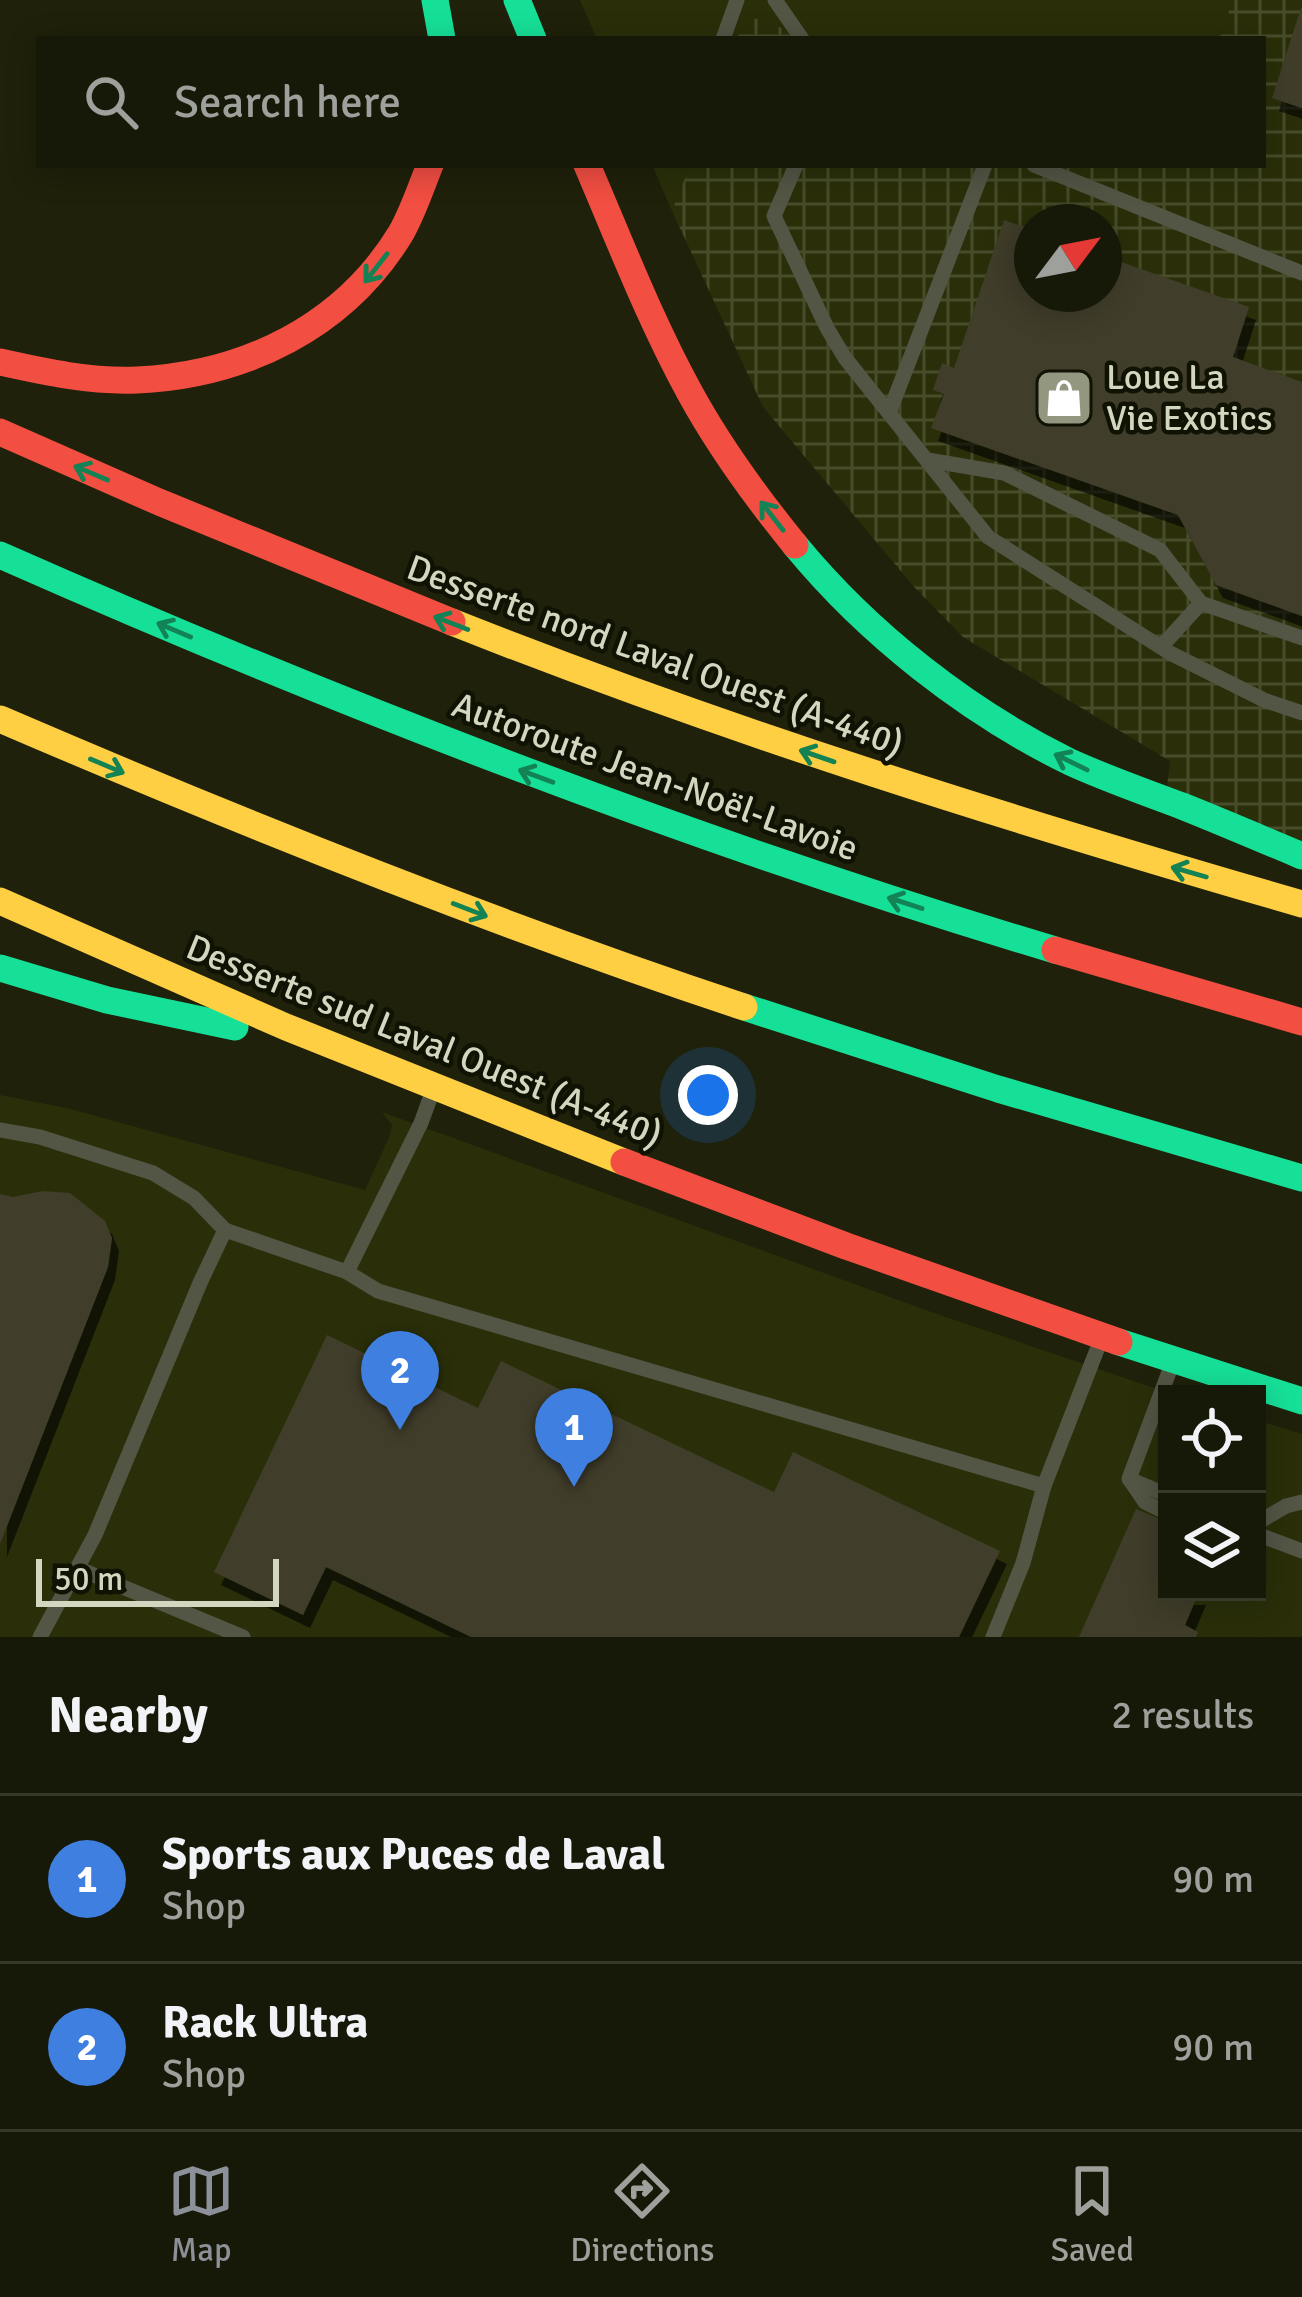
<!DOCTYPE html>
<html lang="en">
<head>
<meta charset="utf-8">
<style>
  :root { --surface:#171908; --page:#202212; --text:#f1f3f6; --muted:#9ea09c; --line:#363829; --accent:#8c9099 }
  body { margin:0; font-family:Signika,sans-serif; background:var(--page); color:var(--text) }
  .controls { position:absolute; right:36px; bottom:36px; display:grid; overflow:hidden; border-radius:0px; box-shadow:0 6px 30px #0003 }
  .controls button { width:108px; height:108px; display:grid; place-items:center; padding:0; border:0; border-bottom:3px solid var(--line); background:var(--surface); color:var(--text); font:60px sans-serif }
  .compass { position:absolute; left:1014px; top:204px; width:108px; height:108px; border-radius:50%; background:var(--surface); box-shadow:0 6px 30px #0003; rotate:58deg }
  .scale { position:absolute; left:36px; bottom:30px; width:243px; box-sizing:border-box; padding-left:12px; border:6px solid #d3d7c0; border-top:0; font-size:33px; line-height:42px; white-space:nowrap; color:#d3d7c0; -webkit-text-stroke:9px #101203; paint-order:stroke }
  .you { position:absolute; left:708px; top:1095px; width:42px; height:42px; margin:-30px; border:9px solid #fff; border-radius:50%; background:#1a73e8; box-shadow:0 0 0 18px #1a73e833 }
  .badge { display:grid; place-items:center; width:78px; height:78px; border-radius:50%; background:var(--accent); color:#fff; font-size:39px; font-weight:700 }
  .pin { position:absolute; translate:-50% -99px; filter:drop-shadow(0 3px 6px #0008) }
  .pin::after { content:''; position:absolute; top:63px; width:42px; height:36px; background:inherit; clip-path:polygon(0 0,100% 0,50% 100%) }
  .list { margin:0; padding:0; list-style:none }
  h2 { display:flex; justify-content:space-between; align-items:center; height:156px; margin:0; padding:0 48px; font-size:51px }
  h2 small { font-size:39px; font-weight:400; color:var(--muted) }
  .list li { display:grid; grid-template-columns:78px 1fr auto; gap:36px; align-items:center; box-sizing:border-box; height:168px; padding:0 48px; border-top:3px solid var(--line) }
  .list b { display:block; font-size:45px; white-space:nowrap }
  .list p { margin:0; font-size:39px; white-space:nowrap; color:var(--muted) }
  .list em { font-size:39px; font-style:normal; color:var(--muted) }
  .icon { flex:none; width:66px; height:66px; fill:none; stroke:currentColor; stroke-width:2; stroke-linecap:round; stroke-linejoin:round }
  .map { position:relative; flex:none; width:1302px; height:1637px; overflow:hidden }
  .search { position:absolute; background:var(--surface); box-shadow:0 6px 30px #0003; left:36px; right:36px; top:36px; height:132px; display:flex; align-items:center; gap:30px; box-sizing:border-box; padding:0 42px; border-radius:0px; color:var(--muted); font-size:45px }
  .sheet { height:492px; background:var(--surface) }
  nav { display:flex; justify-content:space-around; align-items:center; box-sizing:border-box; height:168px; border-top:3px solid var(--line); background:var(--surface); font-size:33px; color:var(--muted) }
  nav a { display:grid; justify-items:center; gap:6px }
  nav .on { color:var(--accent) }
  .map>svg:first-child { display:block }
  .built { fill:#2a2f09 }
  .industrial { fill:url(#industrial-grid); fill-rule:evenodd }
  .building { fill:#3f3e29; filter:url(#shadow) }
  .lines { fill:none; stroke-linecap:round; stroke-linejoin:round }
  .lane { stroke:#535545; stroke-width:15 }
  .fast { stroke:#16e098; stroke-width:27 }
  .slow { stroke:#ffcf43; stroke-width:27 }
  .jam { stroke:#f24e42; stroke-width:27 }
  .oneway { stroke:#138355 }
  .labels { text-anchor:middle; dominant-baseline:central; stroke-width:9; stroke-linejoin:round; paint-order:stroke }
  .poi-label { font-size:36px; fill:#d3d7c0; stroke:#101203; text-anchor:start }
  .street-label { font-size:36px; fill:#d3d7c0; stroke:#101203 }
</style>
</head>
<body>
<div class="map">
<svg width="1302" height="1637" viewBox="0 0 1302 1637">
  <defs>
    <pattern id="industrial-grid" width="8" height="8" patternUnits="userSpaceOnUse" patternTransform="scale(3)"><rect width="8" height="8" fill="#2a2f09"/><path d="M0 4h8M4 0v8" fill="none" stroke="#484c2b"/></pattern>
    <filter id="shadow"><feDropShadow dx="7" dy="13" stdDeviation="0" flood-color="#0009"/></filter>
  </defs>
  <rect width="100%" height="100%" fill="#1f210a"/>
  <g class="built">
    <path d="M580,0h653l-14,39h-407l-66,-23 -9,23h-140z"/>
    <path d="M652,165h38l-18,46z"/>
    <path d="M0,1095l67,13 298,82 25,-55 2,-10 -10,-13 552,201 238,81h-5v198h90v-172l45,14v203h-1302z"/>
  </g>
  <g class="industrial">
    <path d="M1233,0h69v842l-135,-56 3,-25 -207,-124 -48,-49 -152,-181 -91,-196 18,-46h573v-126h-44zM1032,222h72v72h-72z"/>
    <path d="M745,15l67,24h-75z"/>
  </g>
  <g class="building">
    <path d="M1301,8h1v100l-30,-10z"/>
    <path d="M1004,220l28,10v64h72v-38l145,51 -16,50 69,25v234l-86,-31 -38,-70 -247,-87 13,-34 -11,-4 9,-27 12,5z"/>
    <path d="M43,1191l27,2 35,28 7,17 -4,29 -108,277v-350l13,3z"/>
    <path d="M327,1335l151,73 23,-47 273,131 19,-40 207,99 -41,86h-488l-145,-70 -23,48 -89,-43z"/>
    <path d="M1136,1509l31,13v70h32l-14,33 13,7 -2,5h-117z"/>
  </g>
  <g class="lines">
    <g class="lane">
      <path d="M775,0l27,39"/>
      <path d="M723,39l14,-39"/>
      <path d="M796,165l-22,51 53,112 18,30 143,179 182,116 94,47 38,13"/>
      <path d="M1034,165l268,108"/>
      <path d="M889,413l96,-248"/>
      <path d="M928,460l76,13 156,77 41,53 101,35"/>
      <path d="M1161,647l40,-44"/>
      <path d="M433,1090l-12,33 -74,149 31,19 666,195 56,-144"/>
      <path d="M0,1130l40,7 113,36 41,25 31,32"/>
      <path d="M1130,1480l15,22 22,11"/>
      <path d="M1167,1495l-38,-16 43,-115"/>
      <path d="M1257,1523l29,-17 16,-4"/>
      <path d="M1257,1534l45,17"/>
      <path d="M77,1568l166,69"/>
      <path d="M40,1637l55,-102 105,-252 25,-53 122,42"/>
      <path d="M993,1637l30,-74 21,-77"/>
    </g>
    <g class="fast">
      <path d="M435,0l7,39"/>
      <path d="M517,0l16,39"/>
      <path d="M795,545c73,89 173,167 275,217 37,17 75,30 112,44 40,16 80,33 120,50"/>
      <path d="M0,555c344,152 694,287 1055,395"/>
      <path d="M0,968l107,32 128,27"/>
      <path d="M744,1007l254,82 304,89"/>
      <path d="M1119,1342l183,59"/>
    </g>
    <g class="slow">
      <path d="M452,622c277,110 563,199 850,282"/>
      <path d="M0,719c244,105 491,204 744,288"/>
      <path d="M0,901l286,126 338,135"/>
    </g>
    <g class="jam">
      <path d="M587,165c33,77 63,155 103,228 30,55 66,104 105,152"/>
      <path d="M0,362c45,10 91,20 137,18 108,-5 207,-53 264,-147 12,-21 20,-46 29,-68"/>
      <path d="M0,432l159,70 293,120"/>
      <path d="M1055,950l247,72"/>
      <path d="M624,1162l222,84 273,96"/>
    </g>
  </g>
  <defs><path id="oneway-shaft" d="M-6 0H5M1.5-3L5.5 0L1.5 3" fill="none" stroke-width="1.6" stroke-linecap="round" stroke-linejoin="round" transform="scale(3)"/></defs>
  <g class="oneway">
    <use href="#oneway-shaft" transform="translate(376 268) rotate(128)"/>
    <use href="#oneway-shaft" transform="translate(91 473) rotate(-157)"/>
    <use href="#oneway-shaft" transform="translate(772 516) rotate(-128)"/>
    <use href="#oneway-shaft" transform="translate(451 623) rotate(-159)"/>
    <use href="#oneway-shaft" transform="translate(174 630) rotate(-157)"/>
    <use href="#oneway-shaft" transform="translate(817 756) rotate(-161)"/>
    <use href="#oneway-shaft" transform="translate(1071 762) rotate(-154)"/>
    <use href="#oneway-shaft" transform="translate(107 766) rotate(23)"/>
    <use href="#oneway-shaft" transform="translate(536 776) rotate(-160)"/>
    <use href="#oneway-shaft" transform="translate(1189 872) rotate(-164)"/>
    <use href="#oneway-shaft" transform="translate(905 903) rotate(-162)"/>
    <use href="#oneway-shaft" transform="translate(470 910) rotate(21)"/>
  </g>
  <defs>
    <g id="shop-square" transform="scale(3)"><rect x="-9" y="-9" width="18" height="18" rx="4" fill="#949780" stroke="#101203"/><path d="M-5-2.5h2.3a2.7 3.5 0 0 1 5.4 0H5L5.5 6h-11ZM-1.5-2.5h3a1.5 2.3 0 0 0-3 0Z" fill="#fff"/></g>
  </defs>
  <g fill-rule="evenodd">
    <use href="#shop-square" x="1064" y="398"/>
  </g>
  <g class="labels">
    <g class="poi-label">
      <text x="1106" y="377">Loue La<tspan x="1106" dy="41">Vie Exotics</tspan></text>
    </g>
    <g class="street-label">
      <text transform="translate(655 656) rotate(20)">Desserte nord Laval Ouest (A-440)</text>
      <text transform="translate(655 777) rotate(20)">Autoroute Jean-Noël-Lavoie</text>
      <text transform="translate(424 1041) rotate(22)">Desserte sud Laval Ouest (A-440)</text>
    </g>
  </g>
</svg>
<div class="controls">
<button><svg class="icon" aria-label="locate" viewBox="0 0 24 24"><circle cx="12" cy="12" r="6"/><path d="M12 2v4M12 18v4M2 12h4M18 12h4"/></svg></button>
<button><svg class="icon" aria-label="layers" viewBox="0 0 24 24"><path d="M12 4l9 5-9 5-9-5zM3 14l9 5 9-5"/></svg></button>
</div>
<svg class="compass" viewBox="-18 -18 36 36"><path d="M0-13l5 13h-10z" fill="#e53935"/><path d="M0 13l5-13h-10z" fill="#9ea09c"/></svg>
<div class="scale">50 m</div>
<div class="you"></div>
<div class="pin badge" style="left:574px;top:1487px;background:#3f7fe0">1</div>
<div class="pin badge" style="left:400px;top:1430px;background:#3f7fe0">2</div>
<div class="search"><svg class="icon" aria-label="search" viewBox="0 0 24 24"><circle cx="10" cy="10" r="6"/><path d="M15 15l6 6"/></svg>Search here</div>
</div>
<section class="sheet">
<h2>Nearby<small>2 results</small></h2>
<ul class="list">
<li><span class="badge" style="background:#3f7fe0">1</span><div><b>Sports aux Puces de Laval</b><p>Shop</p></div><em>90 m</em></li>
<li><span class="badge" style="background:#3f7fe0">2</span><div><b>Rack Ultra</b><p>Shop</p></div><em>90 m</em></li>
</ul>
</section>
<nav>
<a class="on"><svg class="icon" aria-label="map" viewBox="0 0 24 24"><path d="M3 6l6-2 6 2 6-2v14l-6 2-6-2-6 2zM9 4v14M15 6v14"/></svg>Map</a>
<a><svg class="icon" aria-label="directions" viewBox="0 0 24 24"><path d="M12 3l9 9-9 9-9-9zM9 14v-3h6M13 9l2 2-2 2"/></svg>Directions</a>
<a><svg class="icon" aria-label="saved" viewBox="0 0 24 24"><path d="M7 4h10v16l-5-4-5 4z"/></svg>Saved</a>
</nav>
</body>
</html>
